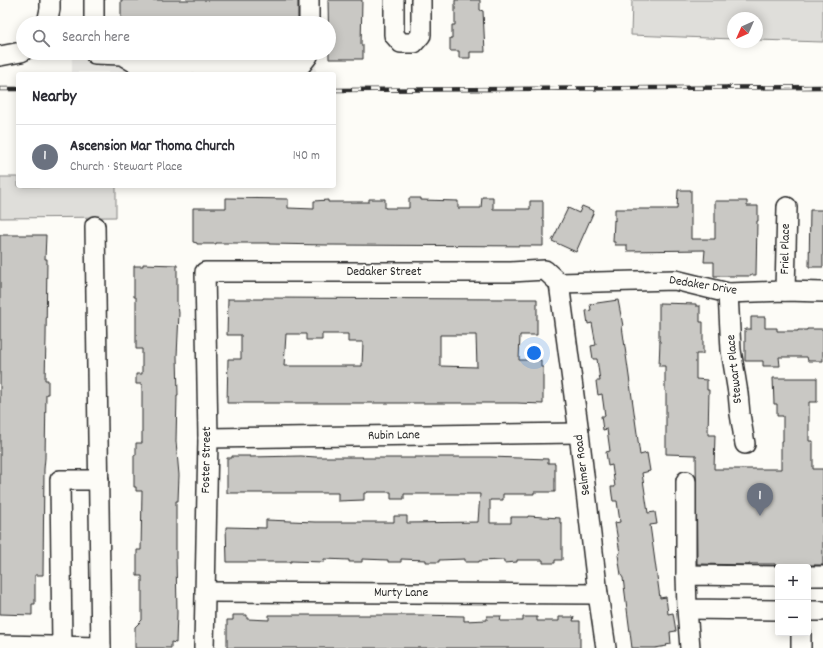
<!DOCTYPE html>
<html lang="en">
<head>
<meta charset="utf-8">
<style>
  :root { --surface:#fff; --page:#f2f2f3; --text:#2b2b33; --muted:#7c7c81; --line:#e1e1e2; --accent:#d1495b }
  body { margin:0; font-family:Dekko,sans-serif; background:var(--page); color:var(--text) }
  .controls { position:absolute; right:12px; bottom:12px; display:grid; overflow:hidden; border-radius:4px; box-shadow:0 2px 10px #0003 }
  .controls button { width:36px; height:36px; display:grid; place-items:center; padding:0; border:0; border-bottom:1px solid var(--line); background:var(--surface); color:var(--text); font:20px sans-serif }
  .compass { position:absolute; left:727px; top:12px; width:36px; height:36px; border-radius:50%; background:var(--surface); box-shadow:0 2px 10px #0003; rotate:225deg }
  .you { position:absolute; left:534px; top:353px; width:14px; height:14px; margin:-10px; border:3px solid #fff; border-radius:50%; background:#1a73e8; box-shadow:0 0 0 6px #1a73e833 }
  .badge { display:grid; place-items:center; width:26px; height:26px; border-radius:50%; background:var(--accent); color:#fff; font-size:13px; font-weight:700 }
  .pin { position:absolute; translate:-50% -33px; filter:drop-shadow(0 1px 2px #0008) }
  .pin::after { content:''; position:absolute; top:21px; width:14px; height:12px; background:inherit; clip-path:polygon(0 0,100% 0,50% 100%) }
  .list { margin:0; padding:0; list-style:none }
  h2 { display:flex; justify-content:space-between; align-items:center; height:52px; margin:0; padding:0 16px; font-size:17px }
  h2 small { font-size:13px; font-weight:400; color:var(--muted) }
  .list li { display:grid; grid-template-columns:26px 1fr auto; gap:12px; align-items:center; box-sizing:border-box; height:64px; padding:0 16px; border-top:1px solid var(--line) }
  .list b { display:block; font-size:15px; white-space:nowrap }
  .list p { margin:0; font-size:13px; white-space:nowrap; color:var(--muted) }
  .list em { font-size:13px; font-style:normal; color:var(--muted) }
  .icon { flex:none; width:22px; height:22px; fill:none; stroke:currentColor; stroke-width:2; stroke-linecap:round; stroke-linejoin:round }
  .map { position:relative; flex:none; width:823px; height:648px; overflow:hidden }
  .search { position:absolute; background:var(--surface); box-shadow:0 2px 10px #0003; left:16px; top:16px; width:320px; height:44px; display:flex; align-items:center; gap:10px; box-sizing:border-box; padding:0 14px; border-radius:22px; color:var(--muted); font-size:15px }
  .panel { position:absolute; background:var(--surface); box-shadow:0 2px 10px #0003; left:16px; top:72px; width:320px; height:116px; border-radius:4px }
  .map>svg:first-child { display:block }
  .built { fill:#edece8 }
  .green { fill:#dfdeda; stroke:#858482 }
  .building { fill:#c9c8c4; stroke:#2b2b2b; fill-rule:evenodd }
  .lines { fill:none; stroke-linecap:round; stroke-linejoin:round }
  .minor-casing { stroke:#2b2b2b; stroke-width:22 }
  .minor { stroke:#fdfcf7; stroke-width:19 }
  .rail-casing { stroke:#2b2b2b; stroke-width:4.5 }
  .rail { stroke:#fdfcf7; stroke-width:3; stroke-dasharray:9; stroke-linecap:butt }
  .labels { text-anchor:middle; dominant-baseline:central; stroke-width:3; stroke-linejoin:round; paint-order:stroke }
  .street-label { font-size:13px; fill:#2b2b2b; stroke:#fdfcf7 }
</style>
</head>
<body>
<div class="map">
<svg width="823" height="648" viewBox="0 0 823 648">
  <rect width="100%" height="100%" fill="#fdfcf7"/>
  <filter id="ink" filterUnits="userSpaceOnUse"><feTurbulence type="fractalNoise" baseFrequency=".025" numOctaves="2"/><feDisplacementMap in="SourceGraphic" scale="8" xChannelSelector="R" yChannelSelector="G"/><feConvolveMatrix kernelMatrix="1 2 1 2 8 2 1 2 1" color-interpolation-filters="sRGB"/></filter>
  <g filter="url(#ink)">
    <rect class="built" x="72" y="53" width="244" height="19"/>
    <g class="green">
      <path d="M632,0h191v42l-66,-2v-22h-24v21l-102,-4z"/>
      <path d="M0,177h18v9h98v31l-116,1z"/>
    </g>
    <g class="building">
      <rect x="121" y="0" width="177" height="23"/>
      <path d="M328,0h34l-1,45h2v14h-34z"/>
      <path d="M455,0h25v10l3,1 2,41h-15v6h-11v-7h-9v-13h2v-13h3z"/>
      <path d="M678,190h13v49h24v-38h32v5h11v15h-1l-1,54h-5v1h-37v-14h-10l1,-12 -78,1v-6h-12v-3h-2l1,-22 1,1v-12h62z"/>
      <path d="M482,197h11v12h37v-8h13v19h1v18l-1,-1v9l-216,-1 -58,-1v-1h-53v1h-19v-1l-4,-1v-34h33v-10l62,1v9l26,1v-8l14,-1v2h41v-3h16v9h24v-10h12v2l37,1v7h23z"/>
      <path d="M582,206l12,5 -18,41 -24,-11 16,-33 11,5z"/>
      <path d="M810,210h13v57h-14z"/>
      <path d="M0,235h46l-1,24h2l-1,79 -1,42h3v14h-2l-1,64 -1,11 -1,106h-8v29h-3v11l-32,-1z"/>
      <path d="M143,264l34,1v40h1l1,8 -2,43 1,39h-1l-1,46 3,34 -1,26h-2v55l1,57 -1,30 -5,-1v6h-36v-21l7,-7v-44h-5v-26h4l1,-59h-6v-4h-2v-32h2v-12h6v-59h-6v-10h6v-25h-6v-52h-2v-31h9z"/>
      <path d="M263,298l248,1h26v36h-17l-1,25h22v7h2v37l-26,-1h-290l1,-44h13v-24h-14l1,-36h35zM286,334h20v6h16v-6h26v8h15l-1,24h-78zM440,335h36l1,32 -37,-1z"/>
      <path d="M618,300l5,26h-1l18,129 7,-2 3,18 -8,2 6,40 7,-1 2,12 -7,1 10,73 6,-1 2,17 5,-1 3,18 -6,1 1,12 -5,1 1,1 -12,2h-23l-9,-70 -2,-3 -3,-20h1v-2h1l-5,-30 5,-1 -3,-21h-4l-1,-6 -1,-8h4l-3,-22 -4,1 -2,-14 4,-1 -3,-22 -4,1 -2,-14h4l-3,-22 -4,1 -1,-6 -1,-8h4l-3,-22h-4l-2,-13 5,-1 -4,-22 -4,1 -2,-13 5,-1 -1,-6z"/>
      <path d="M659,303l37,1v2h4v16h3v32h-7v25l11,1v10h2l-1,45h7l-1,34h67v-28h2v-25h-6v-12h-3l-1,-26h44v24h-8v39h4v28h10v96h-15l-6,1v1h-18l-9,-2v-1h-26v1l-52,-1 -1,-109 -30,-1v-63h-1v-25h-6l1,-25h-1z"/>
      <path d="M751,317h14v11h12v3h21v-1h9v-1h16v32h-15l-1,-4h-28l1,9h-17v-5h-18v-32h6z"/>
      <path d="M232,456h18v1l51,-1 15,1h47l-1,1h53v-1h75l58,2v4h7v29h-21v2h-31v6h-13v23h21v-6h17v-1l32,2v5h2v37h-7v3h-12v-3h-26v2l-13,1v-3l-25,1v1h-14v-3l-26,1v2h-13v-2l-25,-1v3h-13v-2l-26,-1v3h-13v-2l-25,-1v3l-33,-1v1h-64l-1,-35 40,1v-8l49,2h79v-6h13v7l71,-1 2,-28h-76v5h-13v-7h-24v1h-3v7l-26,1v-8h-111v-35h5z"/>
      <path d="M233,615h14v4l22,1v-5h152l43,1v5l23,-1v-4h14l-1,5h23v-4h14v4h22v-4h15l-1,4h7v27h-353v-28h6z"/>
    </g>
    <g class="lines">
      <g class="minor-casing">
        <g id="minor">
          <path d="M94,0v23"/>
          <path d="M394,0v35l7,8h13l7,-8v-35"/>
          <path d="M47,23l3,-14v-9"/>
          <path d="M309,23v-23"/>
          <path d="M95,53v1l27,1 15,9 164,1 7,-9 1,-3"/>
          <path d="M0,56l21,-4 2,-1"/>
          <path d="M95,226l6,422"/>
          <path d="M559,283l20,150 19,161 8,54"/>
          <path d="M559,283l116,-3 53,13 57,-2 38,1"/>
          <path d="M785,291l2,-84"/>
          <path d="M728,293l3,57 7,43 2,21 5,30"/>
          <path d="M208,438l371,-5"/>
          <path d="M686,481v94"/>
          <path d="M778,576l-92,-1 1,34 91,1"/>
          <path d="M808,576h15"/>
          <path d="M205,592l393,2"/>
          <path d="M687,609l3,39"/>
          <path d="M808,611h15"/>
          <path d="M801,633v15"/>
          <path d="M0,645l101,2"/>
          <path d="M62,646l-2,-166h39"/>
          <path d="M204,648l4,-210 -3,-166h306l34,-2 14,13"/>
        </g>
      </g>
      <use href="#minor" class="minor"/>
      <g class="rail-casing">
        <g id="rail">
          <path d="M0,89h18"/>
          <path d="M334,90l489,-3"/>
        </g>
      </g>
      <use href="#rail" class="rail"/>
    </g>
  </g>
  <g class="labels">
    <g class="street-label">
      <text transform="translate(786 249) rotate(-89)">Friel Place</text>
      <text x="384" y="272">Dedaker Street</text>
      <text transform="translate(703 286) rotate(9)">Dedaker Drive</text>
      <text transform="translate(735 369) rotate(-96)">Stewart Place</text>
      <text transform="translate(394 436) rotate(-1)">Rubin Lane</text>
      <text transform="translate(207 460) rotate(-89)">Foster Street</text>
      <text transform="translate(583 465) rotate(-97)">Selmer Road</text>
      <text x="401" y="593">Murty Lane</text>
    </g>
  </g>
</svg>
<div class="controls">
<button>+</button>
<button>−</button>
</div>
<svg class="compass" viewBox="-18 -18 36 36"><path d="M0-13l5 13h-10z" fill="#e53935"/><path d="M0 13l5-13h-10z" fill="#7c7c81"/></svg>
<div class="you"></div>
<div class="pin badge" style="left:760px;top:516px;background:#6b7280">1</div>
<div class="search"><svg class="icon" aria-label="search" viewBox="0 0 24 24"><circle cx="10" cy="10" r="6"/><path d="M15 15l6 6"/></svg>Search here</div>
<section class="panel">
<h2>Nearby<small></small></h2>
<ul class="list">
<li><span class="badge" style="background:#6b7280">1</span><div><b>Ascension Mar Thoma Church</b><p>Church · Stewart Place</p></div><em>140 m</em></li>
</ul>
</section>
</div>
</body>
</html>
